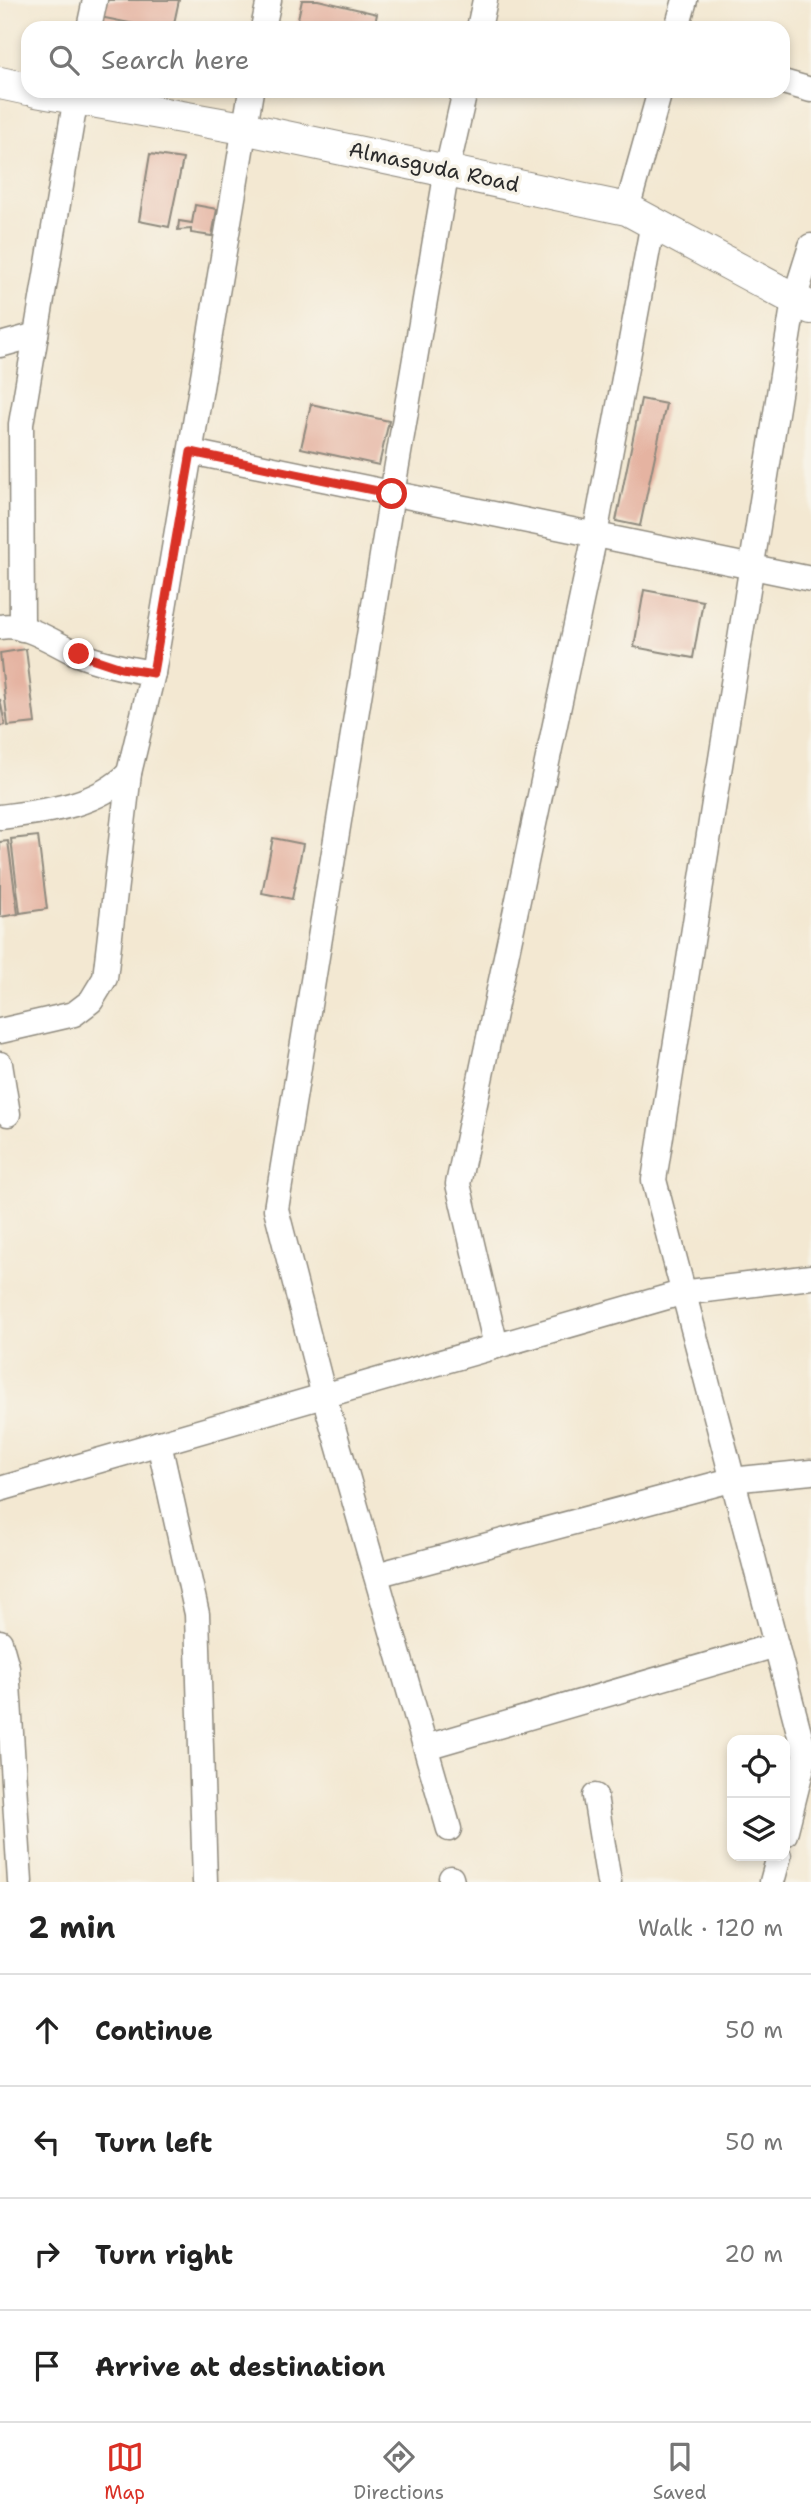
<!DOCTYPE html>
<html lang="en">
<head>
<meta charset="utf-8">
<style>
  :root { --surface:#fff; --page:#f6f6f6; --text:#222; --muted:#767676; --line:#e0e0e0; --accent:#d93025 }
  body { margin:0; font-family:"Shantell Sans",sans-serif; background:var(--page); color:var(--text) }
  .controls { position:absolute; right:21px; bottom:21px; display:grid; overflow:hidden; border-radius:14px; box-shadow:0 4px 10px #0003 }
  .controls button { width:63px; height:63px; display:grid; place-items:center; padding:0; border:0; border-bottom:2px solid var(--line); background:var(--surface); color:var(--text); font:35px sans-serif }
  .stop { position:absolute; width:21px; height:21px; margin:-16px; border:5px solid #d93025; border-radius:50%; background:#fff }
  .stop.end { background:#d93025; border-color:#fff; box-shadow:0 2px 7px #0008 }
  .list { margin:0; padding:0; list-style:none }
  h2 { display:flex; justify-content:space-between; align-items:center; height:91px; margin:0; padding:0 28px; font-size:30px }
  h2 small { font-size:23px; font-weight:400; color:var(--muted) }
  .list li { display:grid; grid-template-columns:46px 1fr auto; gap:21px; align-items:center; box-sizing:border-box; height:112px; padding:0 28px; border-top:2px solid var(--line) }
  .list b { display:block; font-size:26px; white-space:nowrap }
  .list em { font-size:23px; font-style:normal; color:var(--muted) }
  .icon { flex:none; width:38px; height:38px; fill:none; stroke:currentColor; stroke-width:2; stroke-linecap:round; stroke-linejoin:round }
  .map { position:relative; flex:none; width:811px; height:1882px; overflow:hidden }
  .search { position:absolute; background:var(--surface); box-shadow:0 4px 10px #0003; left:21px; right:21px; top:21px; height:77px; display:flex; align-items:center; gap:18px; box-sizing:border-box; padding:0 24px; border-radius:21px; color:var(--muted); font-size:26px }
  .sheet { height:539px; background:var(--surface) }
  nav { display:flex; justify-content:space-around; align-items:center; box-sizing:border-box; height:98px; border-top:2px solid var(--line); background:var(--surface); font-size:19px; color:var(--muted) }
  nav a { display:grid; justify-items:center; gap:4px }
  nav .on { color:var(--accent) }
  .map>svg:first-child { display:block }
  .building { fill:#e5b3a1 }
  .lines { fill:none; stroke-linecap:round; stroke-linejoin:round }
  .minor-casing { stroke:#8f8a7e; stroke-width:27 }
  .tertiary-casing { stroke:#8f8a7e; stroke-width:34 }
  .minor { stroke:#fff; stroke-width:24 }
  .tertiary { stroke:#fff; stroke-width:32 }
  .route { stroke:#d93025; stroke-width:9 }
  .labels { text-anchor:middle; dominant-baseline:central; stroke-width:7; stroke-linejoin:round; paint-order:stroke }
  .street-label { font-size:21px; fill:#2b2b2b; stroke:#f7f3e8 }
</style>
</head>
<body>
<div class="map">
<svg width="811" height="1882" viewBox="0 0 811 1882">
  <rect width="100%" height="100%" fill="#f7f3e8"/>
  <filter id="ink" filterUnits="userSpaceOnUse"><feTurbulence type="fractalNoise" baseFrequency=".0143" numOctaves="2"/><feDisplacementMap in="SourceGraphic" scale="14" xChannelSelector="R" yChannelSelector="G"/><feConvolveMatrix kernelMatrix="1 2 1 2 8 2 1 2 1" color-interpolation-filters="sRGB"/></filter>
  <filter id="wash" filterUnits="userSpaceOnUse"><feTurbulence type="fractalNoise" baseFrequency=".00686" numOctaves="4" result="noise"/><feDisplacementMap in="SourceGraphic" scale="28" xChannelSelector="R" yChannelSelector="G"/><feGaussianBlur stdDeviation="1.57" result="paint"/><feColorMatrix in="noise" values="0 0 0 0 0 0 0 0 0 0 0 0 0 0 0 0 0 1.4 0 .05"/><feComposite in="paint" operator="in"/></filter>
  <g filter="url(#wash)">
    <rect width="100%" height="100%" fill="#f3e8d2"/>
    <g id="blocks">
      <g class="building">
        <path d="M104,0h75l-6,28h-19l-54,-11z"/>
        <path d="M302,0h16l59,14 -3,14h-78z"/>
        <path d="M150,154l33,5 -14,68 -30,-6z"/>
        <path d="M195,205l22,4 -5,27 -21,-3v-4l-13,1 1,-9 13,2z"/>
        <path d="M641,399l25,5 -26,122 -24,-5z"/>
        <path d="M311,404l78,17 -10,44 -78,-17z"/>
        <path d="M644,590l59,11 -10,57 -59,-11z"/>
        <path d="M26,649l9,74 -27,3 -8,-73z"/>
        <path d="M0,699l5,26 -5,1z"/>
        <path d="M38,836l9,73 -27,4 -9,-74z"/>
        <path d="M273,838l30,6 -11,55 -30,-6z"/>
        <path d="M8,841l10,73 -18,3v-75z"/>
      </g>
    </g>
  </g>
  <g filter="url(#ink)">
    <use href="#blocks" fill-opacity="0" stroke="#8f8a7e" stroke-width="2"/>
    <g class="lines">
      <g class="minor-casing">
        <g id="minor">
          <path d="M89,28l6,-28"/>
          <path d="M263,28l6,-28"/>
          <path d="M479,28l6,-28"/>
          <path d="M677,28l8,-28"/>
          <path d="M783,82l28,8"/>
          <path d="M627,209l33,-118"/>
          <path d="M0,345l36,-10"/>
          <path d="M191,452l620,127"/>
          <path d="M0,627c26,-5 55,17 78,27 24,10 49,15 75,19"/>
          <path d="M22,629l-1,-205 56,-333"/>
          <path d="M0,817c46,-6 95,-10 129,-44"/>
          <path d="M0,1031l74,-17 17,-13 14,-23 24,-205 24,-100 98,-582"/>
          <path d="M0,1064l8,50"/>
          <path d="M496,1346l-38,-162 137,-649 58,-313"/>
          <path d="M159,1443l38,171 8,268"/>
          <path d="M0,1489l681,-196 130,-16"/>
          <path d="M376,1575l355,-95 80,-8"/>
          <path d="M0,1642l7,25 13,215"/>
          <path d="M426,1747l350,-102"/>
          <path d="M595,1796l14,86"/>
          <path d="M449,1829l-125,-433 -48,-187 116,-715 55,-324 18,-79"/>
          <path d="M785,1834l20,-79 -151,-575 140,-880 17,-54"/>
          <path d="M451,1878l1,4"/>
          <path d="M772,1882l7,-26"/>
        </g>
      </g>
      <g class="tertiary-casing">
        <g id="tertiary">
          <path d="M0,83l28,6"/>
          <path d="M36,91l207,37 384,81 184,99"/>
        </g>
      </g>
      <use href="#minor" class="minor"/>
      <use href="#tertiary" class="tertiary"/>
    </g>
  </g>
  <g class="lines" filter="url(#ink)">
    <path class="route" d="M79,654l42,14 32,5 38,-221 201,42"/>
  </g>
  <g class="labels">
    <g class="street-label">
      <text transform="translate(434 167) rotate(12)">Almasguda Road</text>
    </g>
  </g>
</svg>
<div class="controls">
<button><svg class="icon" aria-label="locate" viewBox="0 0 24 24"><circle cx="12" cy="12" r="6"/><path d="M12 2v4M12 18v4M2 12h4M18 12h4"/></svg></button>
<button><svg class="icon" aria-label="layers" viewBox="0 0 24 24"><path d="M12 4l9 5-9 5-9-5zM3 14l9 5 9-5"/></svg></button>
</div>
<div class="stop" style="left:392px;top:494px"></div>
<div class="stop end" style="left:79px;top:654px"></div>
<div class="search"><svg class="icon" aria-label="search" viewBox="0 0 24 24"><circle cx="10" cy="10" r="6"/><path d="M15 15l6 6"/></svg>Search here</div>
</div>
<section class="sheet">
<h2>2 min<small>Walk · 120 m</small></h2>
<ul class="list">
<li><svg class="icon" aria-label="ahead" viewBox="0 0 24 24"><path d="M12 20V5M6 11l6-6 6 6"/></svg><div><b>Continue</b></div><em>50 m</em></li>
<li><svg class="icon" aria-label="left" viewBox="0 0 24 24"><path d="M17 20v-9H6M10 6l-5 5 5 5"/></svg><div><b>Turn left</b></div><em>50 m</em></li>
<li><svg class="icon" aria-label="right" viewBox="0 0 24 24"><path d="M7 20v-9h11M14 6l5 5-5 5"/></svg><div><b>Turn right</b></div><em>20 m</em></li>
<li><svg class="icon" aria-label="arrive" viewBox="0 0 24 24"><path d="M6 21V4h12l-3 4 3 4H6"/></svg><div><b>Arrive at destination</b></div></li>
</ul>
</section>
<nav>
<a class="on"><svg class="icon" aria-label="map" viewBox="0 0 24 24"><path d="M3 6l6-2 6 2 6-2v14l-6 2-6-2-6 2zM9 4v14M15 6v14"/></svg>Map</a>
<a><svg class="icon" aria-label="directions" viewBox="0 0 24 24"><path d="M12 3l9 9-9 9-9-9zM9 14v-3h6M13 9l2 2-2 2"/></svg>Directions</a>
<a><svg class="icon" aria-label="saved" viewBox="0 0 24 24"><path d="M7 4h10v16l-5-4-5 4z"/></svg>Saved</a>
</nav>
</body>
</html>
